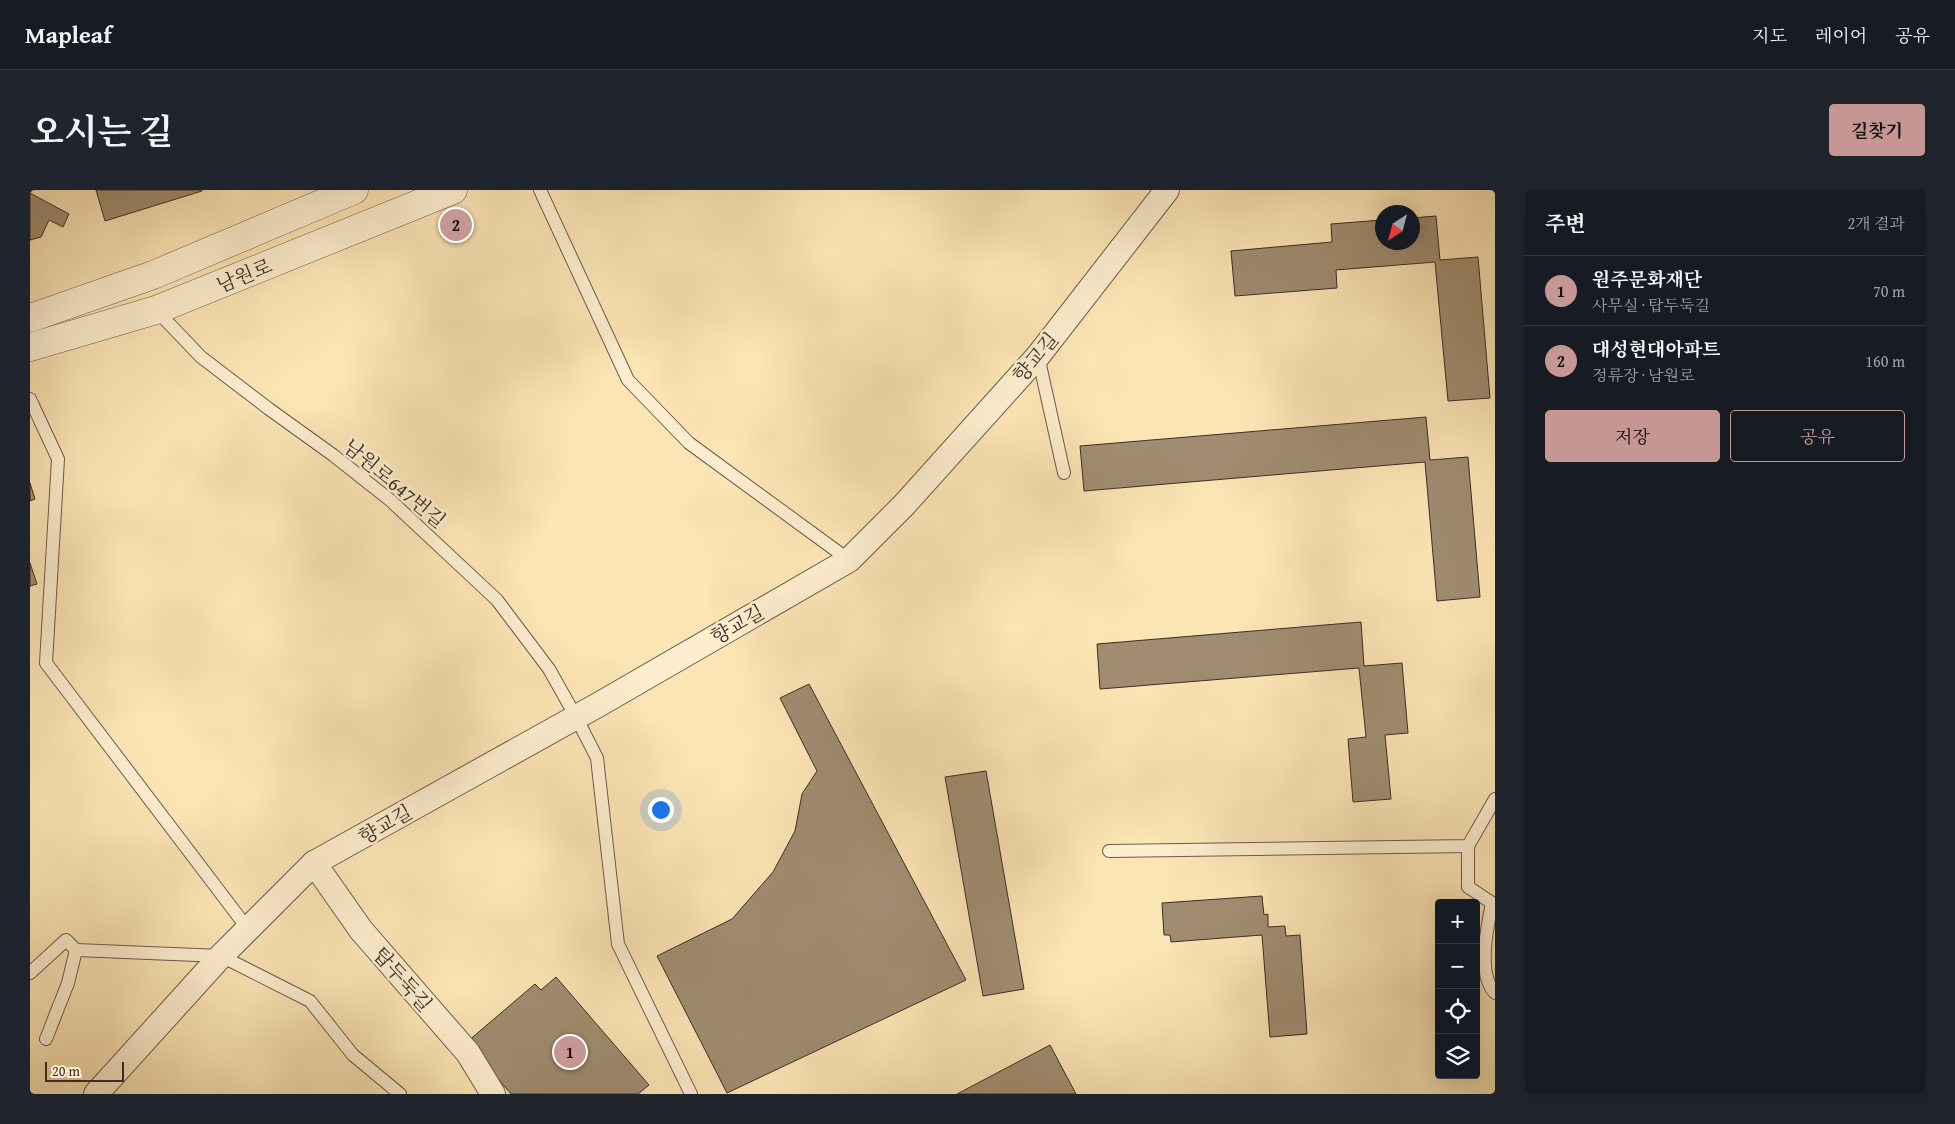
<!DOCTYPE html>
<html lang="ko">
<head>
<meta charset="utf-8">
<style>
  :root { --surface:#171b24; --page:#20242c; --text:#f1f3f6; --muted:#9ea1a6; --line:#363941; --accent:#c59692 }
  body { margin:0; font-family:"Gentium Book Plus","Noto Serif KR",serif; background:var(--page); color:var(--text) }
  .controls { position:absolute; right:15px; bottom:15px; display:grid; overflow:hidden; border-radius:5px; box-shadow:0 5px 20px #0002 }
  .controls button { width:45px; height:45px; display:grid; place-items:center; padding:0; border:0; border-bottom:1px solid var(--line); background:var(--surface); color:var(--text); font:25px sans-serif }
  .compass { position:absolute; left:1345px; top:15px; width:45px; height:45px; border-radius:50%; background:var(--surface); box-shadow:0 5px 20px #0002; rotate:216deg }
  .scale { position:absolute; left:15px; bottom:12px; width:79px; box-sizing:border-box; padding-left:5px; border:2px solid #3c2d27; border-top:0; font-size:14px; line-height:18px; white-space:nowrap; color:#3c2d27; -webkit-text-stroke:4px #fdeecf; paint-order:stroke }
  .you { position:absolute; left:630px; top:619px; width:18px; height:18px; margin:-12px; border:4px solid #fff; border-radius:50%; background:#1a73e8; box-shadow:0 0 0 8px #1a73e833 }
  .badge { display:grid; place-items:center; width:32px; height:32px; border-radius:50%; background:var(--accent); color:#111; font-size:16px; font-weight:700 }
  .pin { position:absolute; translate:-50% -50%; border:2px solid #fff; box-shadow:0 1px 5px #0006 }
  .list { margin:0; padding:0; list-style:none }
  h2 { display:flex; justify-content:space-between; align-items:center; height:65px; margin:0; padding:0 20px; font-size:21px }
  h2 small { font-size:16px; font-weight:400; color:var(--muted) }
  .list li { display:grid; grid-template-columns:32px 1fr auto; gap:15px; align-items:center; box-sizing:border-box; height:70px; padding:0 20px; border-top:1px solid var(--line) }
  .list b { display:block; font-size:19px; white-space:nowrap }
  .list p { margin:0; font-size:16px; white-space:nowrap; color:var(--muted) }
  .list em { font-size:16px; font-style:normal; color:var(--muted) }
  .actions { display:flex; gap:10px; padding:15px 20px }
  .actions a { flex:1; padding:11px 0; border:1px solid var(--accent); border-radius:5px; text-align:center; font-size:18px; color:var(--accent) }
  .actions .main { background:var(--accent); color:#111 }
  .icon { flex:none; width:28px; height:28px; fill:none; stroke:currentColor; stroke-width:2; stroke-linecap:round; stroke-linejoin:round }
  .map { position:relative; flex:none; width:1465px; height:904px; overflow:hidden; border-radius:5px }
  header { display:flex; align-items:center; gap:30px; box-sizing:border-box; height:70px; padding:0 25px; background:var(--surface); border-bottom:1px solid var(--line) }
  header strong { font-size:24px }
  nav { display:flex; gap:28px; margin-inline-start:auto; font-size:18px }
  .intro { display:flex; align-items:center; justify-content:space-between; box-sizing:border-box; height:120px; padding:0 30px }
  h1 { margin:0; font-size:35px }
  .button { padding:12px 22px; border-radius:5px; background:var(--accent); color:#111; font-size:18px; font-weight:700 }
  main { display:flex; gap:30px; padding:0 30px }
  aside { flex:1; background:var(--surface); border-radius:5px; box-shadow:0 5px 20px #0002 }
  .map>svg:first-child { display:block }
  .building { fill:#a08d71; stroke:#3c2d27 }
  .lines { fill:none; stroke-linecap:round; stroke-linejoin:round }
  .service-casing { stroke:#6c5b4a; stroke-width:14 }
  .minor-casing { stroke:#6c5b4a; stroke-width:26 }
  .tertiary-casing { stroke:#6c5b4a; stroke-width:29 }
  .service { stroke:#fdeecf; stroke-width:12 }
  .minor { stroke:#fdeecf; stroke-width:24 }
  .tertiary { stroke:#fdeecf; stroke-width:28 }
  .labels { text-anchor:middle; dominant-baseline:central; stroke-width:5; stroke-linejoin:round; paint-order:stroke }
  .street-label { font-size:20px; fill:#3c2d27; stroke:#fdeecf }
</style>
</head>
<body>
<header>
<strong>Mapleaf</strong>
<nav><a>지도</a><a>레이어</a><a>공유</a></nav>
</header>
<div class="intro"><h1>오시는 길</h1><a class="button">길찾기</a></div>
<main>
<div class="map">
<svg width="1465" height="904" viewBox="0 0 1465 904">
  <rect width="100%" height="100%" fill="#fce5b5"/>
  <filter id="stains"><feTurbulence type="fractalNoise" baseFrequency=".004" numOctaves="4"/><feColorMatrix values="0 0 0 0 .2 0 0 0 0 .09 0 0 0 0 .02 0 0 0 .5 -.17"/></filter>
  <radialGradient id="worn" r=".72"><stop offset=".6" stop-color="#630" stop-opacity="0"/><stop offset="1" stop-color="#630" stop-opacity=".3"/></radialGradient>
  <g class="building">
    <path d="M66,0h106v1l-97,30z"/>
    <path d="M0,3l39,21 -6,13 -14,-7 -8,17 -11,3z"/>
    <path d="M1406,26l4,44 38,-3 12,141 -42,3 -13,-139 -99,8 1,18 -102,8 -4,-45 101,-9 -1,-18 51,-4v22h30v-24z"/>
    <path d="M1396,227l4,43 38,-3 12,140 -43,4 -12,-139 -341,29 -4,-45z"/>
    <path d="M0,293l5,16 -5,2z"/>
    <path d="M0,373l7,21 -7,2z"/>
    <path d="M1331,432l3,44 38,-3 6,70 -23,2 6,64 -38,3 -5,-63 18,-2 -7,-69 -259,21 -3,-45z"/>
    <path d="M779,494l157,296 -239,113 -70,-137 75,-37 41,-47 22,-41 7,-37 15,-23 -37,-73z"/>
    <path d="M956,581l38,218 -41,7 -38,-219z"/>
    <path d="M1232,706l2,19 4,-1v13l17,-1 1,10 14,-1 7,99 -37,3 -8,-102 -91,7 -1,-7h-6l-2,-32z"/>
    <path d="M526,787l93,108 -11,9h-127l-44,-52 68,-58 6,6z"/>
    <path d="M1020,855l26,49h-119z"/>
  </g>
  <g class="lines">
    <g class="service-casing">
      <g id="service">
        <path d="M510,0l88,190 61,63 160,117"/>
        <path d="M126,120l45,47 68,52 64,46 57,45 107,100 52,69 27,48 21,41 21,186 73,150"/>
        <path d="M1008,166l26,117"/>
        <path d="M0,209l28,60 -12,204 202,266"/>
        <path d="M1438,656v41l24,16c-5,25 -15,71 3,90"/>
        <path d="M1079,661l359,-5 27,-47"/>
        <path d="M46,760l145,6 89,45 43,54 47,39"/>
        <path d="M0,783l36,-33 10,10"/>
        <path d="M16,849l22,-56 8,-33"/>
      </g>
    </g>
    <g class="minor-casing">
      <g id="minor">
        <path d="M284,673l47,67 107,123 25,41"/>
        <path d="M66,904l125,-138 93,-93 284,-158 251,-145 55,-55 134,-149 129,-166"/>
      </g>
    </g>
    <g class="tertiary-casing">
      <g id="tertiary">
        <path d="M0,128l123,-43 201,-85"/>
        <path d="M0,157l126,-37 297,-120"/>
      </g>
    </g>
    <use href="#service" class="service"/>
    <use href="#minor" class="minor"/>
    <use href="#tertiary" class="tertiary"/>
  </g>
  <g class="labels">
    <g class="street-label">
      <text transform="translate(214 85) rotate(-22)">남원로</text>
      <text transform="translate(1005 167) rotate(-50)">향교길</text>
      <text transform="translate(365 293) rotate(40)">남원로647번길</text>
      <text transform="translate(707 434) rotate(-30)">향교길</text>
      <text transform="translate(355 634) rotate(-30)">향교길</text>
      <text transform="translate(373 789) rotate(49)">탑두둑길</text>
    </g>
  </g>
  <rect width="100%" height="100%" filter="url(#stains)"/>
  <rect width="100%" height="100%" fill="url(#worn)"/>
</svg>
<div class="controls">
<button>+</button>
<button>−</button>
<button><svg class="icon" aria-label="locate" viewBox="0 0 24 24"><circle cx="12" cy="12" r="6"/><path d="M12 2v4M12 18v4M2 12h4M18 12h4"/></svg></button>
<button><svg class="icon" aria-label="layers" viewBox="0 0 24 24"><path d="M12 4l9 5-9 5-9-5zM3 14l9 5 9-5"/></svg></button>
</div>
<svg class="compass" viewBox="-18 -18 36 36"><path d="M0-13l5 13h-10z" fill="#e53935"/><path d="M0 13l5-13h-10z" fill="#9ea1a6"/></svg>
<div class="scale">20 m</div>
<div class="you"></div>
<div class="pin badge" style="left:540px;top:862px">1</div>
<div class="pin badge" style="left:426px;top:35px">2</div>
</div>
<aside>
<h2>주변<small>2개 결과</small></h2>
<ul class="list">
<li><span class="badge">1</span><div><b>원주문화재단</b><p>사무실 · 탑두둑길</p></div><em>70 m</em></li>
<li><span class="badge">2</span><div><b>대성현대아파트</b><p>정류장 · 남원로</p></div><em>160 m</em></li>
</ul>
<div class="actions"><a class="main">저장</a><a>공유</a></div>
</aside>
</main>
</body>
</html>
